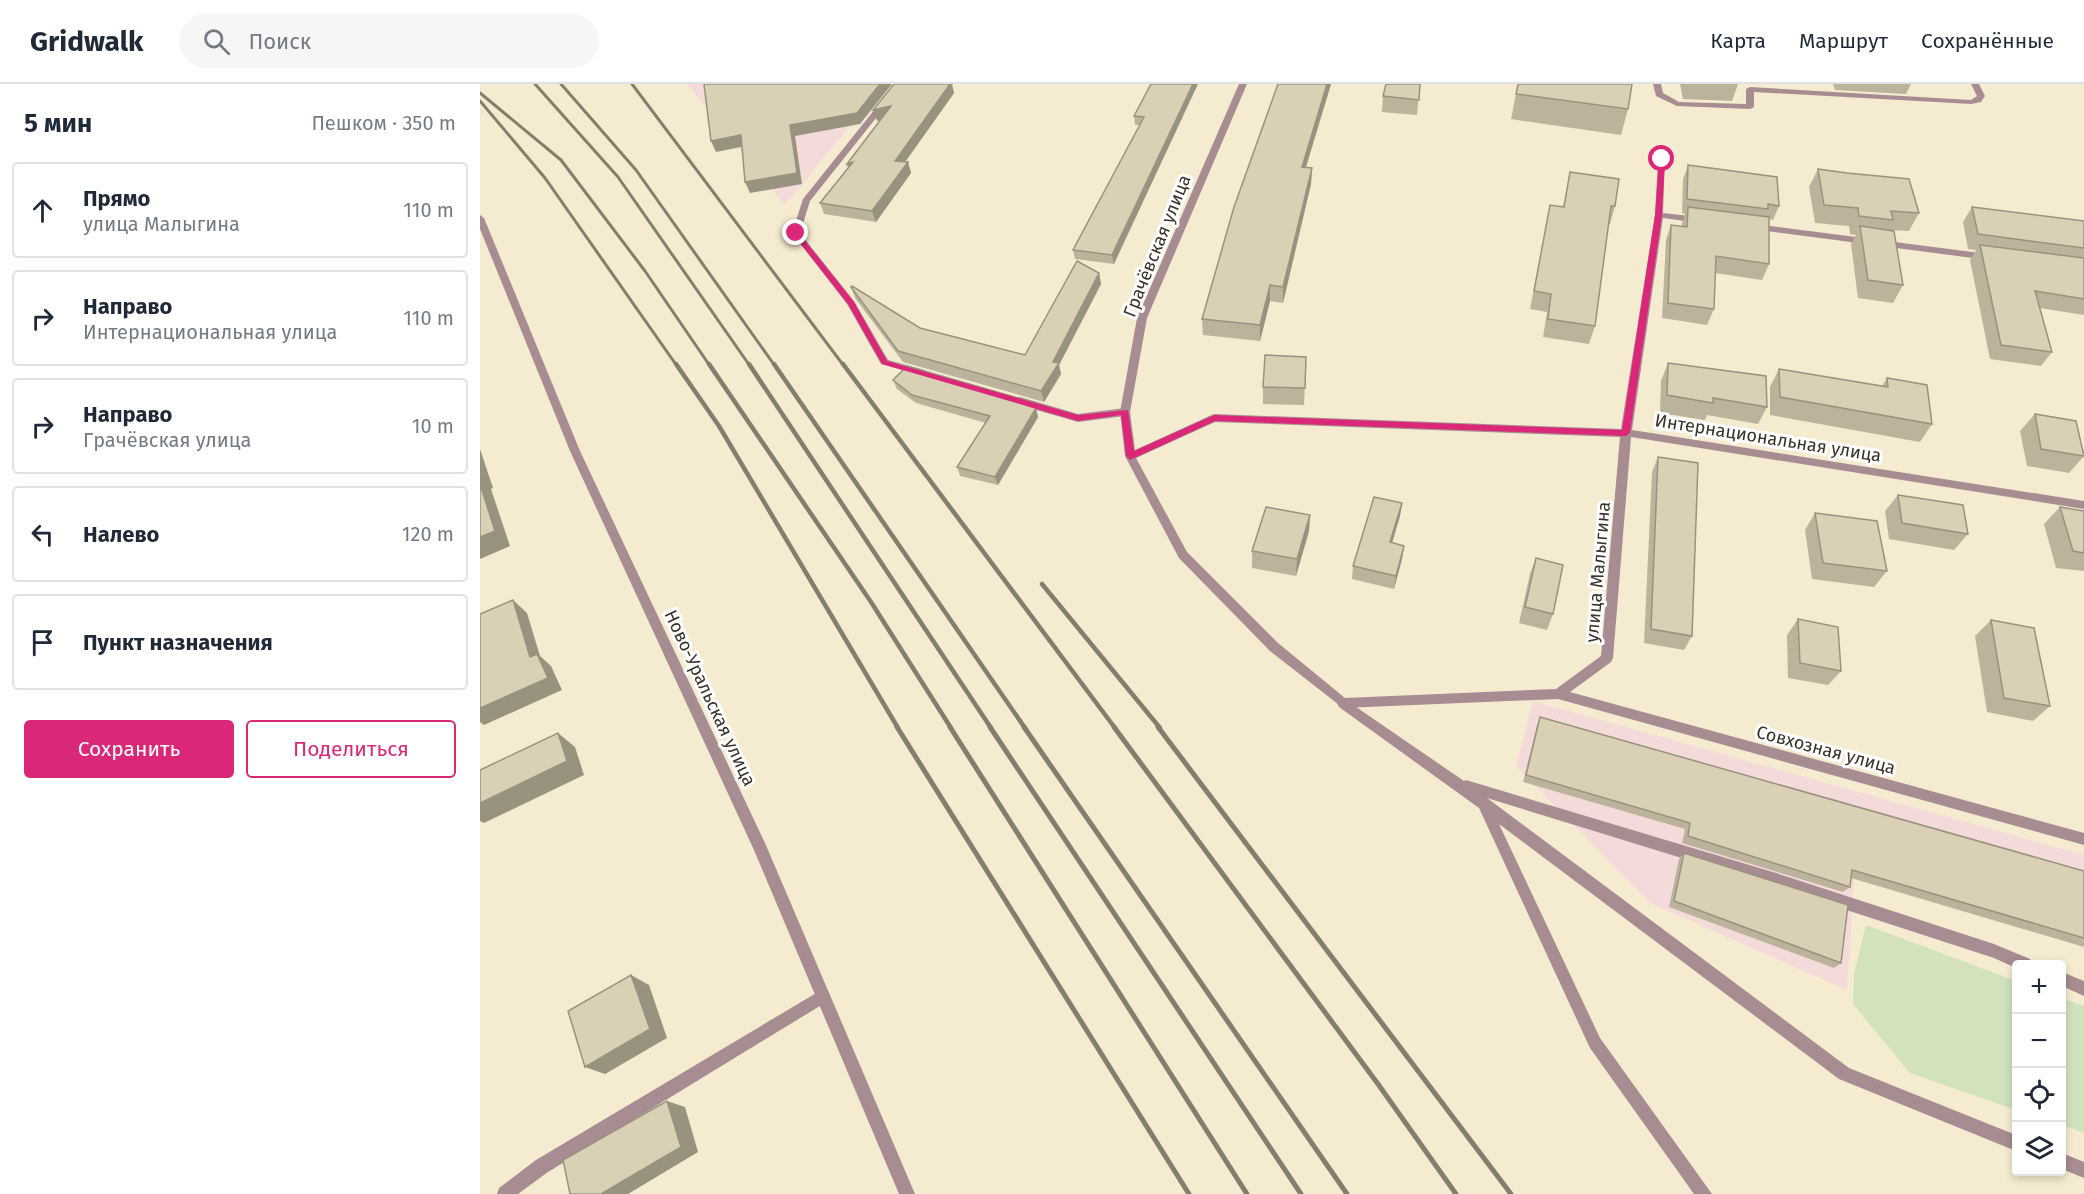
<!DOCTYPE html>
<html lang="ru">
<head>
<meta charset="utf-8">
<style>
  :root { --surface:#fff; --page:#f6f6f7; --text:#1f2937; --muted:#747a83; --line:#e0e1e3; --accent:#db2777 }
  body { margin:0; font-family:"Fira Sans",sans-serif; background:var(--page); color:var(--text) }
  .controls { position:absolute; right:18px; bottom:18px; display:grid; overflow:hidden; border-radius:6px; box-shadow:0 3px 9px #0003 }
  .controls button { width:54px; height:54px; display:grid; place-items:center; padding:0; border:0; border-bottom:2px solid var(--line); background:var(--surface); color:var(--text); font:30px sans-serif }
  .stop { position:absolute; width:18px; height:18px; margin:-14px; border:4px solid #db2777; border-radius:50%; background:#fff }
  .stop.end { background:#db2777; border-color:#fff; box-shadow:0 2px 6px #0008 }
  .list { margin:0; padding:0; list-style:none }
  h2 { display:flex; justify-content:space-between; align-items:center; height:78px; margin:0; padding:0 24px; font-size:26px }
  h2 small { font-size:20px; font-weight:400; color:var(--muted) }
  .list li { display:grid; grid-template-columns:39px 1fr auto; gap:18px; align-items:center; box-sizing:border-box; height:96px; margin:0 12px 12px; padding:0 12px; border:2px solid var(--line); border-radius:6px }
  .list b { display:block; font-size:22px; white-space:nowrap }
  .list p { margin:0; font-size:20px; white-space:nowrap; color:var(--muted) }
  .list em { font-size:20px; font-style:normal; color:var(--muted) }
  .actions { display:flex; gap:12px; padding:18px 24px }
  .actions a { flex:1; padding:14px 0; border:2px solid var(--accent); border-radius:6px; text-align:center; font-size:21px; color:var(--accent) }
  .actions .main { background:var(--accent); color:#fff }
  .icon { flex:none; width:33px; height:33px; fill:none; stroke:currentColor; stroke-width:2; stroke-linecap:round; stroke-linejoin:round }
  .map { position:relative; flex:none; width:1604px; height:1110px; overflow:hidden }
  header { display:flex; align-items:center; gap:36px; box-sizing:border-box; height:84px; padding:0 30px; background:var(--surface); border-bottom:2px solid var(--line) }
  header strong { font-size:28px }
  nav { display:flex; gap:33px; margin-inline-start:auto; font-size:21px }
  .search { width:420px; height:54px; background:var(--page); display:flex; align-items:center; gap:15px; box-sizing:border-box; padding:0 21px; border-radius:33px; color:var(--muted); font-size:22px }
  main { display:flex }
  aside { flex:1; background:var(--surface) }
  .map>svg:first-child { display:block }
  .industrial { fill:#f5dada }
  .green { fill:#d1e2bc }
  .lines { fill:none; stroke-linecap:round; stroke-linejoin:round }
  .lane { fill:#a78c91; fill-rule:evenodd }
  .street { fill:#a78c91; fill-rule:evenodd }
  .rail-far2 { stroke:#847e6d; stroke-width:3 }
  .rail-far1 { stroke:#847e6d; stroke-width:4.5 }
  .rail { stroke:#847e6d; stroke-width:5 }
  .wall { fill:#bbb39c }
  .shaded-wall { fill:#99927f }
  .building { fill:#dad0b5; stroke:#99927f; stroke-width:1.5 }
  .route { fill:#db2777 }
  .labels { text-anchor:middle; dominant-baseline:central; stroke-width:6; stroke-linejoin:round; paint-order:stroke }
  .street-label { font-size:18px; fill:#373329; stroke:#fff }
</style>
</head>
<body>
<header>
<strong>Gridwalk</strong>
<div class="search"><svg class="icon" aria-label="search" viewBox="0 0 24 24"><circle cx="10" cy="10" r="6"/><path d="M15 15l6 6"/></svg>Поиск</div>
<nav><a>Карта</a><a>Маршрут</a><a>Сохранённые</a></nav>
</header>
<main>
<aside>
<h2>5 мин<small>Пешком · 350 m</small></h2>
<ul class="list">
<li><svg class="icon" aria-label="ahead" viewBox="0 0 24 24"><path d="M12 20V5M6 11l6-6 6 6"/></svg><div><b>Прямо</b><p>улица Малыгина</p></div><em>110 m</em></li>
<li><svg class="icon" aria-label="right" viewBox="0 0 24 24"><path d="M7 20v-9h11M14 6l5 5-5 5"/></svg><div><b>Направо</b><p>Интернациональная улица</p></div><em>110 m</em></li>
<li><svg class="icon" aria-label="right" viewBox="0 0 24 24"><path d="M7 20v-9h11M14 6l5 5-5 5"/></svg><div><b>Направо</b><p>Грачёвская улица</p></div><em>10 m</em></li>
<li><svg class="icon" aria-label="left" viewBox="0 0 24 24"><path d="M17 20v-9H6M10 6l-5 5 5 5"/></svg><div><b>Налево</b></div><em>120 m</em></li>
<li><svg class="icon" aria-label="arrive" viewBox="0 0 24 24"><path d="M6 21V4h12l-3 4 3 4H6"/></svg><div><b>Пункт назначения</b></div></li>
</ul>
<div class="actions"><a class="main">Сохранить</a><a>Поделиться</a></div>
</aside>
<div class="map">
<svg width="1604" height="1110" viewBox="0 0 1604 1110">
  <rect width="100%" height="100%" fill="#f5ebd0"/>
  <g class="industrial">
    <path d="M207,0h197l-99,121z"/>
    <path d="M1053,617l551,154v89l-230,-65 -7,111 -197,-87 -134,-137z"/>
  </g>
  <g class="green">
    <path d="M1386,841l150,56v129l-106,-37 -57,-69 1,-29z"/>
    <path d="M1582,914l22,8v127l-22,-8z"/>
  </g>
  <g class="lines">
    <g class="lane">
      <path d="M415,0h8l-93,117 -10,32 54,68 34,59 36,10 1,2 -5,3 -39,-11 -34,-60 -55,-71 11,-34z"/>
      <path d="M1173,0h8l2,9 16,9 67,2v-15l4,-2 221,13 6,-4 -6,-12h8l6,12 -4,6 -10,2 -217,-12v15l-4,2 -73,-3 -21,-10z"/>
      <path d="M540,313l58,17 47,-6 5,4 -5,4 -47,6 -62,-18v-6z"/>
      <path d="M863,614l121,83 2,-1 310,93 218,71 36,15 2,5h-16v4l-22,-10 -218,-71 -289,-89 362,270 167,67v16l-177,-72 -340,-255 101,214 112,156h-18l-104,-146 -111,-240 -140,-101 -2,-4 2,-4z"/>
      <path d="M1582,888l22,9v15l-22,-10z"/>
      <path d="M343,905l5,2 2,5 -2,5 -280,171 -30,22h-21l2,-6 37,-28z"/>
      <path d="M1582,1069l22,9v16l-22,-9z"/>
    </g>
    <g class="street">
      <path d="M759,0h8l-100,234 -17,94 5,38 79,-36 407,15 34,-214 3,-56 7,-2 -2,56 36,4 4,3 -4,3 -36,-5 -31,212 452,71v8l-453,-72 -18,221 -2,4 -41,30 514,141v12l-526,-146 -215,9 -73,-57 -91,-93 -54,-102 -5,-44 17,-94zM735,338l405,15 -19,219 -45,33 -211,9 -67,-55 -91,-91 -51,-94z"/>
      <path d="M0,131l4,3 96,233 185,392 150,351h-16l-145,-344 -184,-399 -90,-222z"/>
      <path d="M1275,140l233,30 5,3 -5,3 -236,-31v-4z"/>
    </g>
    <g class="rail-far2">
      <path d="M55,0l83,93 132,189"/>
      <path d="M81,0l75,86 139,196"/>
      <path d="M152,0l212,282"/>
      <path d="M0,9l81,67 84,111 65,95"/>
      <path d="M0,17l65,77 132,188"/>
    </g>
    <g class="rail-far1">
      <path d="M196,280l43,62 179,302"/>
      <path d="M229,280l162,238 80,126"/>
      <path d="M269,280l242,364"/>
      <path d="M294,280l251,364"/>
      <path d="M363,280l272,364"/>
      <path d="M562,500l118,144"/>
    </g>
    <g class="rail">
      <path d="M417,643l292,467"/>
      <path d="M470,643l297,467"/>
      <path d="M510,643l311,467"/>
      <path d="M544,643l323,467"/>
      <path d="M634,643l264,357 78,110"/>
      <path d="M678,643l353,467"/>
    </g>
  </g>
  <g class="wall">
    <path d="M671,0l-37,180 -39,-5 -2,-9 67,-125h-5l-1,-9z"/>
    <path d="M851,0l-25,83 6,1 -1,16 -28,119 -13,-2 -10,40 -57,-6 -1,-16z"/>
    <path d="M940,0l-3,31 -35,-3 1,-16z"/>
    <path d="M1200,0h58l-6,17 -49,-2z"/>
    <path d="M1353,0h78l-5,10 -71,-4z"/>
    <path d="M472,1l2,8 -49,69h3l3,11 -35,49 -52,-8 -4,-11 28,-35 -1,-4 33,-44 -3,1z"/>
    <path d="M1036,10l112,15 -7,26 -110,-16z"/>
    <path d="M1208,81l91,41 -6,14 -4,-1v45l-7,16 -47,-7 -1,36 -7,16 -45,-7 4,-78 5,-15 11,1v-3l3,-9 -3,-1 1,-34z"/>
    <path d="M1338,85l101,44 -10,18 -22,-1 16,55 -10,18 -35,-5 -7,-54 5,-9 -6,-1 -1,-8 -34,-3 -6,-36z"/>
    <path d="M1090,88l45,34 -5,18h-2l-13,102 -6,18 -46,-7 4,-25 -17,-3 20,-104 13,2z"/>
    <path d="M1492,123l112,14v94l-44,-7 12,44 -11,14 -51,-7 -20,-99 6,-10 -8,-1 -5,-27z"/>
    <path d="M619,189l2,11 -42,81 2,9 -17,28 -141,-40 -48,-64 -4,-11 69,41 105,27z"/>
    <path d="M826,273l-2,48 -41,-1v-17z"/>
    <path d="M1188,279l99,44 -9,17 -51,-9 -2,5 -45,-7 1,-32z"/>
    <path d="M1299,285l103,17 5,-8 45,46 -12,18 -150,-27v-28z"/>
    <path d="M413,296l142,23 3,14 -40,68 -38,-9 -3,-9 29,-44 -70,-20 -19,-14z"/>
    <path d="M1555,330l49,40v2l-15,17 -42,-7 -7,-35z"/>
    <path d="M1178,373l34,179 -8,14 -40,-7 8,-171z"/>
    <path d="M1418,411l70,39 -14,16 -65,-11 -4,-28z"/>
    <path d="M922,419l-2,13 -8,27 12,3 -2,13 -8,30 -42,-10 1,-13z"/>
    <path d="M1580,423l24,4v60l-28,-3 -12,-44z"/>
    <path d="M1335,429l72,58 -13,16 -62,-8 -7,-49z"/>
    <path d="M830,431l-1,16 -13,45 -44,-8v-17z"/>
    <path d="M1056,474l17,56 -6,16 -28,-7 11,-49z"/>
    <path d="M1318,535l43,52 -13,14 -40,-7 -1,-43z"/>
    <path d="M1511,536l59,86 -17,15 -46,-9 -12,-76z"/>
    <path d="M1060,633l544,154v76l-233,-69 -1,9 -7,5 -161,-49 3,-14 -162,-47 14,-57z"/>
    <path d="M1204,769l157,110 -7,5 -165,-61 10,-48z"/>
  </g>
  <g class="shaded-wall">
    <path d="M400,0h12l-32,40 -65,12 7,48 -52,9 -5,-11 45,-57z"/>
    <path d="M465,0h8l-1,1 2,8 -56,79 -3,-11z"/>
    <path d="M713,0h5l-84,180 -2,-9z"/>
    <path d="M847,0h4l-30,99 1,-16z"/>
    <path d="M411,22l4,11 -18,4 -4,-11z"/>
    <path d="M261,51l5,11 -30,6 -5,-11z"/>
    <path d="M373,78l-2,13 -4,-11z"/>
    <path d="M428,78l3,11 -35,49 -4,-11z"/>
    <path d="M832,84l-1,16 -28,119v-16z"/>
    <path d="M619,189l2,11 -42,81 2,9 -17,28 -3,-11 12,-29z"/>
    <path d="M790,201v16l-10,40v-16z"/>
    <path d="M555,319l3,14 -40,68 -3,-8z"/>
    <path d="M0,365l13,39 -2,1 19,57 -30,13z"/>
    <path d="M922,419l-2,13 -12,40 2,-14z"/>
    <path d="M830,431l-1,16 -13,45 1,-17z"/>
    <path d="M924,462l-2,13 -8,30 2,-13z"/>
    <path d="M33,516l14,13 13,43 11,10 11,24 -78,35 -4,-3v-14z"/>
    <path d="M78,649l17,14 9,28 -100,48 -4,-2v-18z"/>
    <path d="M151,891l18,10 18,53 -62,36 -20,-7z"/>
    <path d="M187,1017l18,6 13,45 -70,42h-27z"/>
  </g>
  <g class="building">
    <path d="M224,0h176l-23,29 -67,12 7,48 -52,9 -4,-47 -30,6z"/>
    <path d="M414,0h56l-55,77 13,1 -36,49 -52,-8 33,-41 -6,2 44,-58 -18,4z"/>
    <path d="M671,0h42l-81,171 -39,-5 71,-133 -10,-1z"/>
    <path d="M798,0h49l-25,83 10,1 -29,119 -13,-2 -10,40 -58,-6 32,-112z"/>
    <path d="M906,0h34l-1,16 -36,-4z"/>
    <path d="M1038,0h114l-4,25 -112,-15z"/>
    <path d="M1208,81l89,12 2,29 -11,-2v5l-81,-10z"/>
    <path d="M1338,85l29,4 62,6 10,34 -28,-2 2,9 -34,-4 -1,-8 -34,-3z"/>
    <path d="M1090,88l49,7 -4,27h-4l-16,120 -47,-7 3,-25 -17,-3 16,-86 14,2z"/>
    <path d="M1208,123l81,10v47l-53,-8 -2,53 -46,-6 3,-78 16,2z"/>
    <path d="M1492,123l112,14v27l-106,-14z"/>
    <path d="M1380,142l34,5 9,54 -35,-5z"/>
    <path d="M1500,161l104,13v41l-49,-8 17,61 -51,-7z"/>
    <path d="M597,177l22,12 -46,89 6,1 -18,28 -143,-40 -47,-64 1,-1 68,42 105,27z"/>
    <path d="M785,271l41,2 -1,31 -42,-1z"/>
    <path d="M1188,279l98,13 1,31 -54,-9v5l-46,-8z"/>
    <path d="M427,282l128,37 -3,4 4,1 -41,69 -38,-10 33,-51 -78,-21 -19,-15z"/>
    <path d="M1299,285l109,18 -1,-9 40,7 5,39 -152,-27z"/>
    <path d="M1555,330l41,7 8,35 -43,-7z"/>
    <path d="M1178,373l40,6 -6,173 -41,-7z"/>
    <path d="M0,400l15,47 -15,6z"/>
    <path d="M1418,411l65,10 5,29 -66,-11z"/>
    <path d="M894,413l28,6 -12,39 14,4 -8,30 -43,-10z"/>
    <path d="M786,423l44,8 -13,44 -45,-8z"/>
    <path d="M1580,423l24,4v42l-11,-2z"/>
    <path d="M1335,429l62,8 10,50 -64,-8z"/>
    <path d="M1056,474l27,7 -10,49 -28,-7z"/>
    <path d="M33,516l17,57 7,-3 11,24 -68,30v-94z"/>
    <path d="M1318,535l40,8 3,44 -41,-8z"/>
    <path d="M1511,536l43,8 16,78 -46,-8z"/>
    <path d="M1060,633l544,154v67l-232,-68 -2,17 -162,-51 2,-13 -164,-48z"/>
    <path d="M78,649l9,28 -87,42v-33z"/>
    <path d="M1204,769l164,52 -7,58 -167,-62z"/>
    <path d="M151,891l19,54 -65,38 -17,-56z"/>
    <path d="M187,1017l14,46 -80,47h-31l-7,-34z"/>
  </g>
  <path class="route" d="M1182,73l3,2 -3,56 -32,218 -4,3 -411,-15 -85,39 -4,-4 -5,-41 -43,6 -196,-57 -34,-60 -56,-71 6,-1 56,70 33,59 191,54 50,-5 6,41 80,-36 408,15 33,-215 4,-56z"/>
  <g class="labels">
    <g class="street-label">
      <text transform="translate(677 162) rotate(-68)">Грачёвская улица</text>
      <text transform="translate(1288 354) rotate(9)">Интернациональная улица</text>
      <text transform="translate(1118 488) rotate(-85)">улица Малыгина</text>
      <text transform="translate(230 614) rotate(65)">Ново-Уральская улица</text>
      <text transform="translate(1346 666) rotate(15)">Совхозная улица</text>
    </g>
  </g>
</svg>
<div class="controls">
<button>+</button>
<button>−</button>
<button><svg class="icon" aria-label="locate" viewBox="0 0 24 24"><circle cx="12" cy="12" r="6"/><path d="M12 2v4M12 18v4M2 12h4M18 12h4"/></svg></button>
<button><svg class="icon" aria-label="layers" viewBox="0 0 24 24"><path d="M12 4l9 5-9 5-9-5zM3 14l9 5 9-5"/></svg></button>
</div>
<div class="stop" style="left:1182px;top:75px"></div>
<div class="stop end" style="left:316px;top:149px"></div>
</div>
</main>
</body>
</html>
